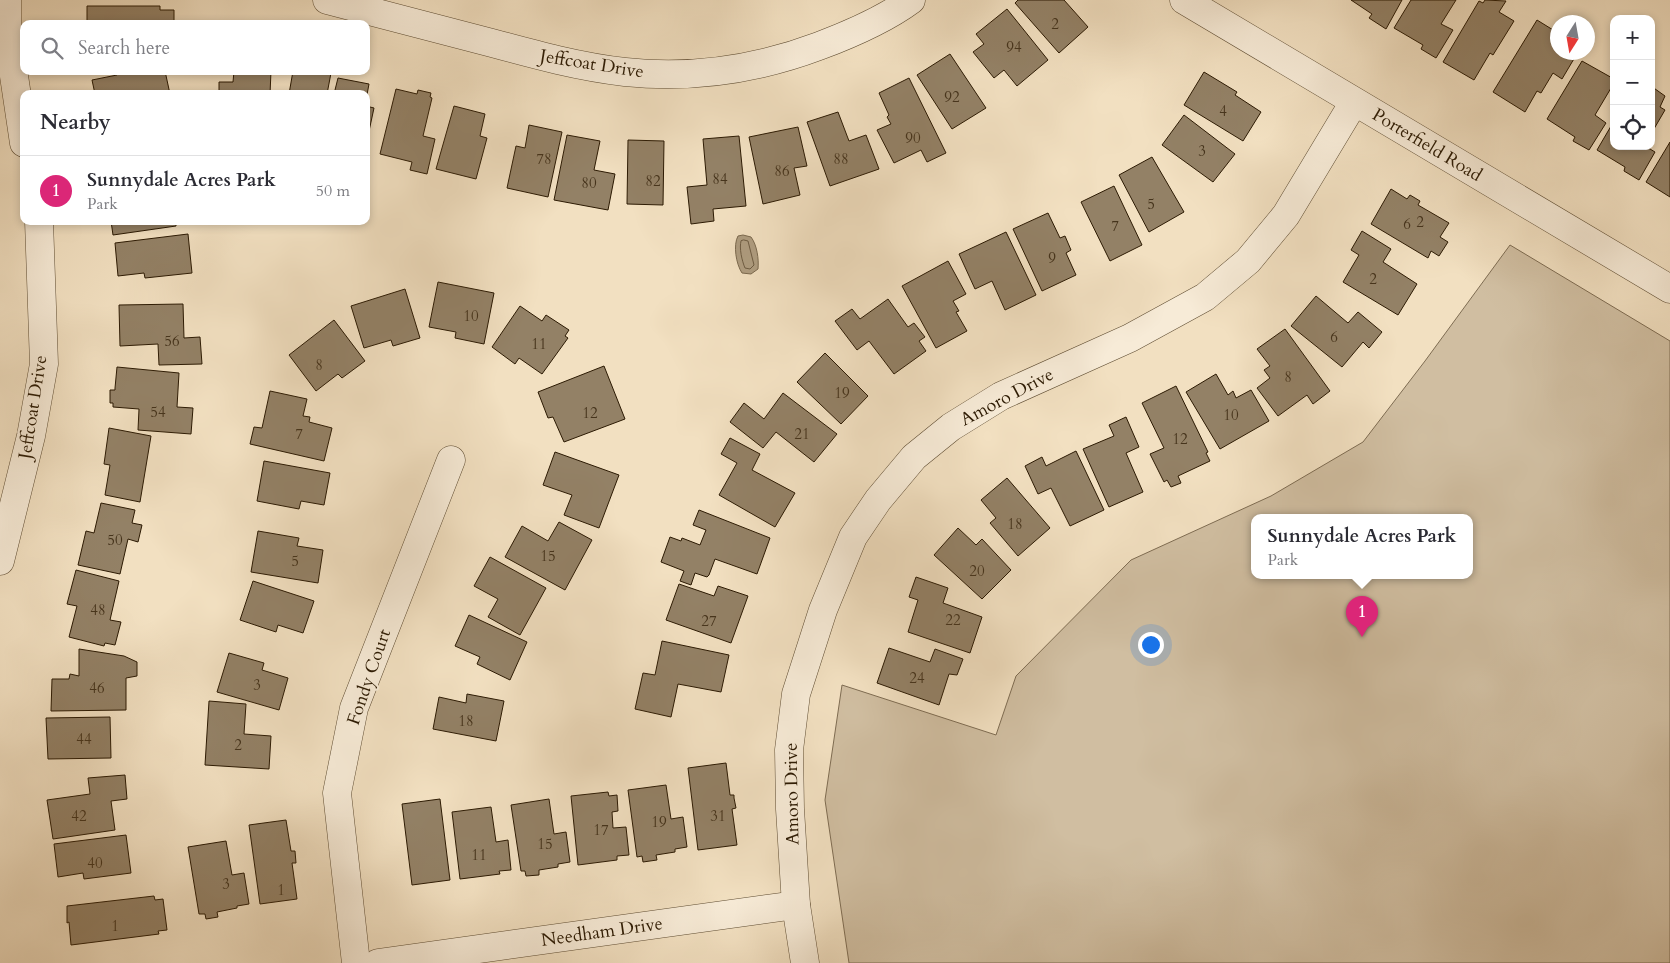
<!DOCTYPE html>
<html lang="en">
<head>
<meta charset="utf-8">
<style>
  :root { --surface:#fff; --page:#f2f2f3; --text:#2b2b33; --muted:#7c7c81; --line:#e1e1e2; --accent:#db2777 }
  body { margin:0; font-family:Cardo,serif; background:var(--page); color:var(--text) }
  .controls { position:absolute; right:15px; top:15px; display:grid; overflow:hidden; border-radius:10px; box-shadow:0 2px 8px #0003 }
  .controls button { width:45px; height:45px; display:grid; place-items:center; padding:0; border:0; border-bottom:1px solid var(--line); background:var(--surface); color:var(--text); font:25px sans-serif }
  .compass { position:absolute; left:1550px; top:15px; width:45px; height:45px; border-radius:50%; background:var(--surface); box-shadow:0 2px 8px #0003; rotate:191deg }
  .you { position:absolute; left:1150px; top:644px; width:18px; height:18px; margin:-12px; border:4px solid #fff; border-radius:50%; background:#1a73e8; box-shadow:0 0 0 8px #1a73e833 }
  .badge { display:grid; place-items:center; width:32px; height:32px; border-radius:50%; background:var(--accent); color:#fff; font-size:16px; font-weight:700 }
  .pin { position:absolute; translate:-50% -41px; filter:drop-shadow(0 1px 2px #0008) }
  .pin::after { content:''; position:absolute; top:26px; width:18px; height:15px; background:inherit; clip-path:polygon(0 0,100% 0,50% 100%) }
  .popup { position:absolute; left:1251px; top:514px; width:222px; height:65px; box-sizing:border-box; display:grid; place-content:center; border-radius:10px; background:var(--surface); filter:drop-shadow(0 1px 4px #0005); font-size:16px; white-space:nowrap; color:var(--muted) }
  .popup b { font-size:19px; color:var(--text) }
  .popup::after { content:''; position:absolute; left:50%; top:100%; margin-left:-10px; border:10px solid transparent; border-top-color:var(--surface) }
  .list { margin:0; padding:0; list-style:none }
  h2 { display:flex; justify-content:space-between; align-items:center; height:65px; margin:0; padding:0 20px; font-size:21px }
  h2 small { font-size:16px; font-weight:400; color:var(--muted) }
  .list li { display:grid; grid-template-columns:32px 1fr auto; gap:15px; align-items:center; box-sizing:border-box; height:70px; padding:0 20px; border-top:1px solid var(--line) }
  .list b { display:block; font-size:19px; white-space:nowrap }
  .list p { margin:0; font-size:16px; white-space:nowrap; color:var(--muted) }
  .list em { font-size:16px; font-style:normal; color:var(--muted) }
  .icon { flex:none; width:28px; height:28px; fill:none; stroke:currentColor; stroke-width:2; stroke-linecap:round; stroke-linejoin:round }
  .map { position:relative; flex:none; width:1670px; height:963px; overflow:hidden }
  .search { position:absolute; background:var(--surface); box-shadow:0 2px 8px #0003; left:20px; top:20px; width:350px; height:55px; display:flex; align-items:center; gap:12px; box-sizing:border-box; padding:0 18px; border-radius:10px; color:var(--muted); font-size:19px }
  .panel { position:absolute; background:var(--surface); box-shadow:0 2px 8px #0003; left:20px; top:90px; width:350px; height:135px; border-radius:10px }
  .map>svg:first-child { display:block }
  .green { fill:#d0bea1; stroke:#7e6c52; fill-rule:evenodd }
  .water { fill:#af9d80; stroke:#7b694e }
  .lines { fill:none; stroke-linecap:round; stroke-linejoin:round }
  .shore { stroke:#6e5c42; stroke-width:1 }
  .building { fill:#938166; stroke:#2c1a03 }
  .minor-casing { stroke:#5e4c32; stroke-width:29 }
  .minor { stroke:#f7ebd7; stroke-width:28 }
  .labels { text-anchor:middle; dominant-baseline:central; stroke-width:4.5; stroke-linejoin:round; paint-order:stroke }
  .number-label { font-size:15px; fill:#46341c }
  .street-label { font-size:18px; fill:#2c1a03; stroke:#f7ebd7 }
</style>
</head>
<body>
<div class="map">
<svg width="1670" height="963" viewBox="0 0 1670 963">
  <rect width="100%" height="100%" fill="#f2e0c1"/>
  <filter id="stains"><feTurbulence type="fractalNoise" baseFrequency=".004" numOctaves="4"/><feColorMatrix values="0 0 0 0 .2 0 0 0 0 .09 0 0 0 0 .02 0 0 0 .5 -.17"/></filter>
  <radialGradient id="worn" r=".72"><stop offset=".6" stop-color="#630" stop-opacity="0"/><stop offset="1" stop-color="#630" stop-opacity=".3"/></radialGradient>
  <path class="green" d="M1510,245l160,96v622h-821l-24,-163 17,-115 154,50 20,-59 115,-116 140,-64 92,-54 62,-81zM1254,518h216v58h-216z"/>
  <path class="water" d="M743,235l8,2c6,8 8,22 7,32l-7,5 -9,-1c-6,-9 -9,-28 -4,-37z"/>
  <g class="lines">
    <path class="shore" d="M744,240l4,1 6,24 -4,4 -5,-1c-3,-7 -6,-20 -4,-27z"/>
  </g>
  <g class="building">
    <path d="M1018,0h46l24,27 -29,26 -44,-50z"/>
    <path d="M1351,0h51l-16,29 -17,-11 3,-4z"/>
    <path d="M1411,0h45l-15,24 12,6 -17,28 -15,-9 2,-4 -29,-17z"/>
    <path d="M1485,0l21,1 -7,11 15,9 -21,34 -3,-2 -16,27 -31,-18 36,-61 4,2z"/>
    <path d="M87,6h73v4h14v14h-87z"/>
    <path d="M1007,9l41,51 -31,26 -13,-16 -10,8 -21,-26 11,-8 -8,-10z"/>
    <path d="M1537,20l21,13v19h20l-16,27 -9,-6 -12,20 -4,-2 -12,21 -32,-20z"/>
    <path d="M950,54l36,54 -34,21 -35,-54z"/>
    <path d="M1582,61l32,18v4l-19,32 11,8 -17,27 -16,-9 2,-4 -28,-18z"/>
    <path d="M116,71h49l5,23h-75l-3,-14 25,-5z"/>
    <path d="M234,71h37l-1,23h-51v-12h14z"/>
    <path d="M293,71h29l9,2 -4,21h-38z"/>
    <path d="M1204,72l33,20 -2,3 26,17 -18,29 -59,-36z"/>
    <path d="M338,78l31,6 -3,16v-6h-32z"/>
    <path d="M909,78l37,75 -19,9 -6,-12 -27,13 -17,-33 14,-6 -4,-7 2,-2 -10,-22z"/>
    <path d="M1651,86l14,10 -5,11 5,3 -14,24z"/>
    <path d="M396,89l21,5 1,-4 13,3 -1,4 2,1 -9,38 12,3 -8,35 -17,-4 2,-8 -32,-8z"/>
    <path d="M366,106l8,2 -8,37z"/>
    <path d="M454,106l31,8 -5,22 7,2 -11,41 -40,-10z"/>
    <path d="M838,112l11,29 17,-6 13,34 -49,17 -23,-64z"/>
    <path d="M1184,115l51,39 -22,28 -51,-37z"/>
    <path d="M1614,121v25h31l10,6 -16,28 -15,-9 1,-4 -28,-17z"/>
    <path d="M529,125l33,7 -14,65 -41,-9 9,-42 9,2z"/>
    <path d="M798,127l9,39 -13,2 6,27 -37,9 -14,-67z"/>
    <path d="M567,135l33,6 -6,29 21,4 -7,36 -54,-10z"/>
    <path d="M739,136l7,70 -33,3 1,12 -23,3 -4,-37 20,-2 -4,-46z"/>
    <path d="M628,140l36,1 -1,64 -36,-1z"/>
    <path d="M1670,142v55l-24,-15z"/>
    <path d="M1152,157l32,55 -35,20 -30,-57z"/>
    <path d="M1114,186l28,59 -32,16 -29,-59z"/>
    <path d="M1391,189l16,10 3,-4 10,6 -2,4 31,18 -9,14 8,5 -9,14 -8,-5 -3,7 -57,-34z"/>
    <path d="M1048,213l12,25 5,-2 6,14 -5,3 10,22 -34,16 -29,-62z"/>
    <path d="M111,221h65v5l-63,9z"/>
    <path d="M1362,231l29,18 -8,13 34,22 -19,31 -55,-33 16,-27 -8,-5z"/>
    <path d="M1006,232l30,63 -31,15 -13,-29 -17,8 -16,-35z"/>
    <path d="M188,234l4,39 -47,5 -1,-5 -26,3 -3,-33z"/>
    <path d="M948,261l18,33 -13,7 6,10 -3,1 11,19 -31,17 -34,-62z"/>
    <path d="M438,282l56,11 -10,51 -29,-6 1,-6 -27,-5z"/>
    <path d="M405,289l15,49 -27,8 -2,-6 -27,8 -13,-42z"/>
    <path d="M1316,296l32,27 10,-11 24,20 -13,16 -6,-6 -21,25 -51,-41z"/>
    <path d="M888,299l20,28 6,-4 11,14 -6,4 7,10 -32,23 -25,-33 -12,9 -22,-29 17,-12 8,10z"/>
    <path d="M183,304l1,34 16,-1 2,27 -43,1 -1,-21 -38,2 -1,-41z"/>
    <path d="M520,306l22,15 4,-6 23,15 -4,6 3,2 -26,36 -23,-16 -4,6 -23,-17z"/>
    <path d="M334,320l31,41 -23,17 -4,-4 -22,17 -27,-36z"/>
    <path d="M1285,329l45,62 -17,13 -6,-9 -29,21 -21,-28 13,-10 -6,-8 6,-4 -13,-17z"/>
    <path d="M825,353l43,43 -27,28 -44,-42z"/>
    <path d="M604,366l21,53 -61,23 -11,-25 -5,1 -10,-26z"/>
    <path d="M117,367l62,6 -2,34 16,1 -2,26 -53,-4 1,-21 -26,-2v-4h-3v-13h5v-2z"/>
    <path d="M1216,374l12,21 5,-4 3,7 15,-8 18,31 -49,28 -34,-57z"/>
    <path d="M1176,386l32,66 -2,1 4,8 -32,15 3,7 -10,4 -4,-7 -3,2 -14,-28 14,-6 -22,-45z"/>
    <path d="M270,391l37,8 -4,17 7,1 -1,5 23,6 -8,33 -74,-17 4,-17 8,1z"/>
    <path d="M783,393l54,41 -23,28 -38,-30 -13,16 -33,-26 14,-19 20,16z"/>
    <path d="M1126,417l13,30 -13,6 17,39 -34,15 -26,-58 31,-13 -5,-11z"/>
    <path d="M109,428l42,8 -11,66 -35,-7 5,-30 -6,-1z"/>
    <path d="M730,438l30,16 -8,16 43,23 -20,34 -56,-32 18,-32 -16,-9z"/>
    <path d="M1076,451l28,59 -34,16 -19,-38 -13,6 -13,-28 17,-9 4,9z"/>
    <path d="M555,452l64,23 -20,53 -35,-13 8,-20 -29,-10z"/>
    <path d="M264,461l66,12 -6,32 -23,-4 -2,8 -42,-8z"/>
    <path d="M1007,478l43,50 -32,28 -28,-33 6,-5 -15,-18z"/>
    <path d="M101,503l34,7 -3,13 10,2 -4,17 -10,-3 -8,35 -42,-9 8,-34 8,2z"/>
    <path d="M699,510l71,28 -13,36 -42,-15 -6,16 -2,2 -12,-4 -4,12 -11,-4 4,-10 -23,-9 9,-25 11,4 1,-3 18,7 6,-15 -13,-5z"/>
    <path d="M559,522l33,18 -27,50 -60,-33 17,-31 26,15z"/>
    <path d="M958,528l18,17 6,-6 29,31 -29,29 -48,-44z"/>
    <path d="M258,531l41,7 -2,8 26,4 -5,33 -67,-11z"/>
    <path d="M490,557l56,31 -26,47 -32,-18 10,-18 -24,-13z"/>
    <path d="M76,570l43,11 -9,39 11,2 -6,23 -10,-2 -1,3 -35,-9 8,-31 -10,-2z"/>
    <path d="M916,577l32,11 -5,15 39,14 -12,36 -62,-21 10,-32 -9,-3z"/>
    <path d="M253,581l61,20 -11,32 -25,-8 -2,7 -36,-12z"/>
    <path d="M679,584l35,12 4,-10 30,10 -17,47 -65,-23z"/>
    <path d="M469,615l58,27 -17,38 -33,-16 3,-7 -25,-11z"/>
    <path d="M662,641l67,14 -8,37 -43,-8 -7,33 -36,-8 8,-36 12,2z"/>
    <path d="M889,648l41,14 5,-13 28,10 -6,16 -8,-1 -10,31 -62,-22z"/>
    <path d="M79,649l45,7 13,6v14l-11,2v32l-75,1 1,-32h17l1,-5 9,2z"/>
    <path d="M229,653l35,10 -2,7 26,8 -9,32 -62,-18z"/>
    <path d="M467,694l37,7 -8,40 -63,-12 6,-32 27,6z"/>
    <path d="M209,701l37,3 -2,30 27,2 -2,33 -64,-4z"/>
    <path d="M110,717l1,41 -63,1 -2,-41z"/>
    <path d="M726,763l4,32h4v3l2,10 -4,1 5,36 -39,5 -10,-82z"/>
    <path d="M125,775l2,24 -16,2 4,29 -62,9 -6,-39 43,-6 -2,-16z"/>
    <path d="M666,785l5,34 12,-2 4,30 -12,2v3l-19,3 1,5 -14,2 -1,-6 -5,1 -9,-67z"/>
    <path d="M608,792l1,4 8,-1 1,16 -6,1 1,16 13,-1 3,28 -12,1v4l-39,5 -7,-69z"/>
    <path d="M440,799l10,81 -38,5 -10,-81z"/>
    <path d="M549,799l5,35 12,-2 4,30 -12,2v3l-19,3v5l-13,1 -1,-5h-4l-10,-66z"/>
    <path d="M491,807l5,35 12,-2 3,30 -12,1 1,3 -40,5 -8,-67z"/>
    <path d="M286,820l5,31h4l1,12h-4l5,36 -37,5 -11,-79z"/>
    <path d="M126,835l5,38 -47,6 -1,-6 -25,4 -4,-33z"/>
    <path d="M226,841l6,34 12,-2 5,31 -12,2v2l-20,4 1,5 -12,2 -1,-5h-6l-11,-67z"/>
    <path d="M154,896l1,4 8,-1 4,31 -9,1 1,3 -88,11 -2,-23 -2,1v-17z"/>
  </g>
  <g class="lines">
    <g class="minor-casing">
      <g id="minor">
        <path d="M7,0v29l17,114"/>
        <path d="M327,0c55,14 110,29 165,43 44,12 88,24 133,29 66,7 133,-3 194,-26 32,-12 65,-26 92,-46"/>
        <path d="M1184,0l486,289"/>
        <path d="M0,561l31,-125 13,-72 -5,-143"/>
        <path d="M356,963l-19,-170 17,-85 97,-248"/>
        <path d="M378,963l418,-58"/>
        <path d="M805,963l-9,-58 -6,-96 -1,-59 7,-56 27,-84 30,-73 25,-37 36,-43 37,-30 50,-31 129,-58 75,-41 43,-36 38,-46 68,-113"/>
      </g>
    </g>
    <use href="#minor" class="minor"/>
  </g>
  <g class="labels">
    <g class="number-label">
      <text x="1055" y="24">2</text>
      <text x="1014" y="47">94</text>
      <text x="952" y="97">92</text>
      <text x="1223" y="111">4</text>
      <text x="913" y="138">90</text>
      <text x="1202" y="151">3</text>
      <text x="544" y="159">78</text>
      <text x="841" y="159">88</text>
      <text x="782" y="171">86</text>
      <text x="720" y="179">84</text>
      <text x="653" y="181">82</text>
      <text x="589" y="183">80</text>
      <text x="1151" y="204">5</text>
      <text x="1420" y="222">2</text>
      <text x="1407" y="224">6</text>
      <text x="1115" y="226">7</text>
      <text x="1052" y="258">9</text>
      <text x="1373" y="279">2</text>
      <text x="471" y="316">10</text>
      <text x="1334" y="337">6</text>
      <text x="172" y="341">56</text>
      <text x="539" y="344">11</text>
      <text x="319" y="365">8</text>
      <text x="1288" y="377">8</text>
      <text x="842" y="393">19</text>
      <text x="158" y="412">54</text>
      <text x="590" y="413">12</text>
      <text x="1231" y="415">10</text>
      <text x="299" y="434">7</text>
      <text x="802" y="434">21</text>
      <text x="1180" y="439">12</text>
      <text x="1015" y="524">18</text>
      <text x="115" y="540">50</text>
      <text x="548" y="556">15</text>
      <text x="295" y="561">5</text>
      <text x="977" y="571">20</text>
      <text x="98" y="610">48</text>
      <text x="953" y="620">22</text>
      <text x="709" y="621">27</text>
      <text x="917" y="678">24</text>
      <text x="257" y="685">3</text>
      <text x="97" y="688">46</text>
      <text x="466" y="721">18</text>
      <text x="84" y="739">44</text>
      <text x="238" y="745">2</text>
      <text x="79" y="816">42</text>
      <text x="718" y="816">31</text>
      <text x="659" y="822">19</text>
      <text x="601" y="830">17</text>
      <text x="545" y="844">15</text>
      <text x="479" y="855">11</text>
      <text x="95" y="863">40</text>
      <text x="226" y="884">3</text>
      <text x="281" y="890">1</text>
      <text x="115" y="926">1</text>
    </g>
    <g class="street-label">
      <text transform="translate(592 64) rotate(9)">Jeffcoat Drive</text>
      <text transform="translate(1427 145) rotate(31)">Porterfield Road</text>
      <text transform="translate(1007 397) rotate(-28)">Amoro Drive</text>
      <text transform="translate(33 407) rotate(-81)">Jeffcoat Drive</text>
      <text transform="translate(369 677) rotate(-71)">Fondy Court</text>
      <text transform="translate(792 794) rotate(-91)">Amoro Drive</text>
      <text transform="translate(602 932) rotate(-8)">Needham Drive</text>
    </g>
  </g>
  <rect width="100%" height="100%" filter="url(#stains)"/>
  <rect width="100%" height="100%" fill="url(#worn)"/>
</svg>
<div class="controls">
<button>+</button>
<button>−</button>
<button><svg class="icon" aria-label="locate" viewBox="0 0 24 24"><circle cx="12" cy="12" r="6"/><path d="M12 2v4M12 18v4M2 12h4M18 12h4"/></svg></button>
</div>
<svg class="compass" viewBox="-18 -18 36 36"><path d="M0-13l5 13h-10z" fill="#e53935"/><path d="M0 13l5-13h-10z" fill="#7c7c81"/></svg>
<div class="you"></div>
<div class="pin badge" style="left:1362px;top:637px">1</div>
<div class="popup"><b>Sunnydale Acres Park</b>Park</div>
<div class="search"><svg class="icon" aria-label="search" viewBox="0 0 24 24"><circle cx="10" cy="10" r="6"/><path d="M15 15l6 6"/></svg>Search here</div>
<section class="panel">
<h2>Nearby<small></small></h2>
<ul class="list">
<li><span class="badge">1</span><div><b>Sunnydale Acres Park</b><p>Park</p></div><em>50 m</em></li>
</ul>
</section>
</div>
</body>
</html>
